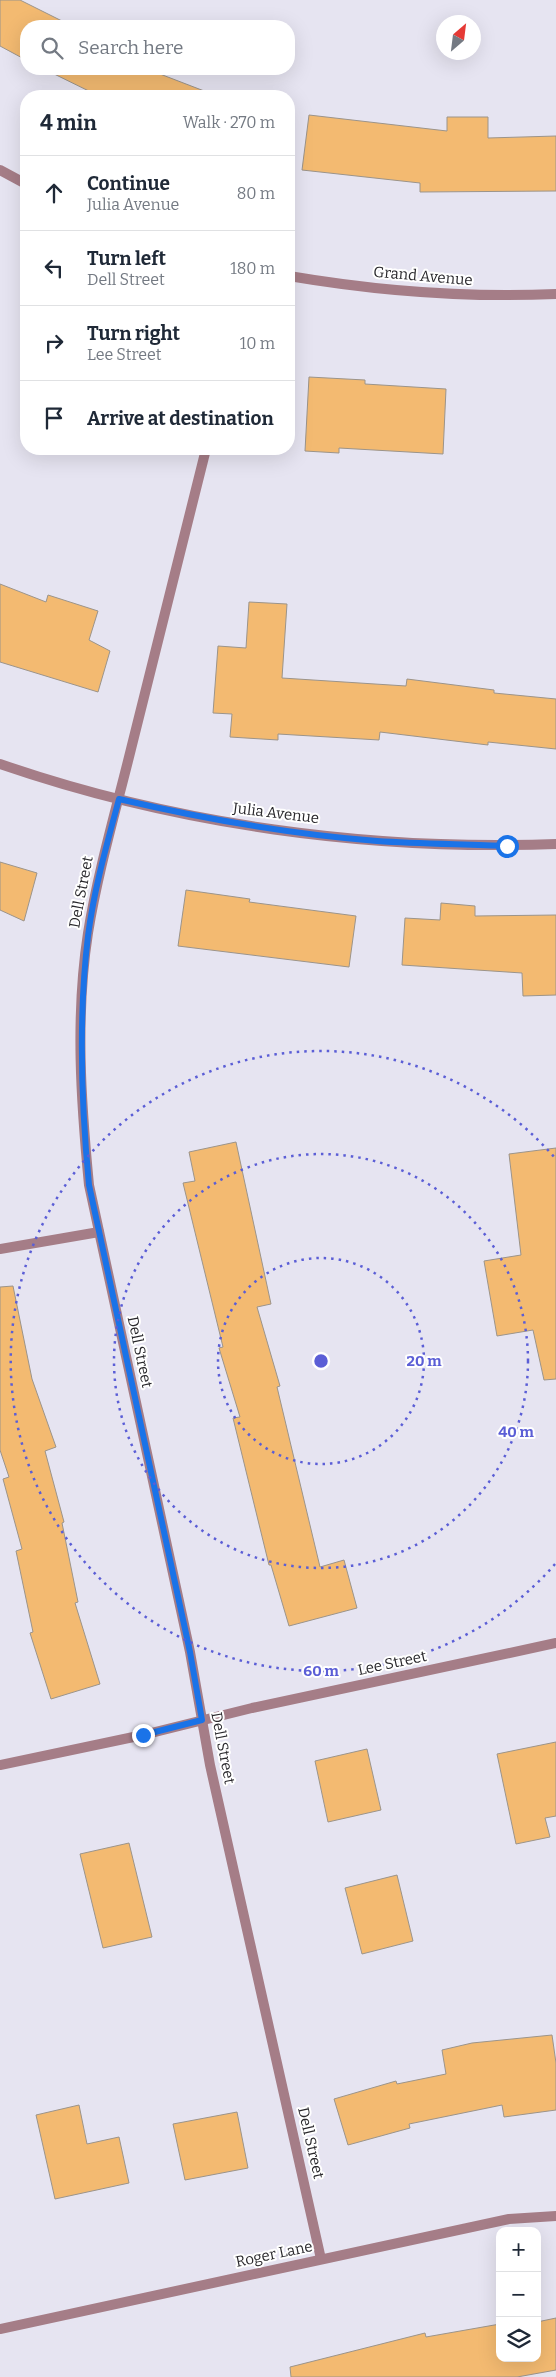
<!DOCTYPE html>
<html lang="en">
<head>
<meta charset="utf-8">
<style>
  :root { --surface:#fff; --page:#f6f6f7; --text:#1f2937; --muted:#747a83; --line:#e0e1e3 }
  body { margin:0; font-family:Bitter,serif; background:var(--page); color:var(--text) }
  .controls { position:absolute; right:15px; bottom:15px; display:grid; overflow:hidden; border-radius:10px; box-shadow:0 5px 20px #0002 }
  .controls button { width:45px; height:45px; display:grid; place-items:center; padding:0; border:0; border-bottom:1px solid var(--line); background:var(--surface); color:var(--text); font:25px sans-serif }
  .compass { position:absolute; left:436px; top:15px; width:45px; height:45px; border-radius:50%; background:var(--surface); box-shadow:0 5px 20px #0002; rotate:28deg }
  .stop { position:absolute; width:15px; height:15px; margin:-11px; border:4px solid #1a73e8; border-radius:50%; background:#fff }
  .stop.end { background:#1a73e8; border-color:#fff; box-shadow:0 1px 5px #0008 }
  .list { margin:0; padding:0; list-style:none }
  h2 { display:flex; justify-content:space-between; align-items:center; height:65px; margin:0; padding:0 20px; font-size:21px }
  h2 small { font-size:16px; font-weight:400; color:var(--muted) }
  .list li { display:grid; grid-template-columns:32px 1fr auto; gap:15px; align-items:center; box-sizing:border-box; height:75px; padding:0 20px; border-top:1px solid var(--line) }
  .list b { display:block; font-size:19px; white-space:nowrap }
  .list p { margin:0; font-size:16px; white-space:nowrap; color:var(--muted) }
  .list em { font-size:16px; font-style:normal; color:var(--muted) }
  .icon { flex:none; width:28px; height:28px; fill:none; stroke:currentColor; stroke-width:2; stroke-linecap:round; stroke-linejoin:round }
  .map { position:relative; flex:none; width:556px; height:2377px; overflow:hidden }
  .search { position:absolute; background:var(--surface); box-shadow:0 5px 20px #0002; left:20px; top:20px; width:275px; height:55px; display:flex; align-items:center; gap:12px; box-sizing:border-box; padding:0 18px; border-radius:20px; color:var(--muted); font-size:19px }
  .panel { position:absolute; background:var(--surface); box-shadow:0 5px 20px #0002; left:20px; top:90px; width:275px; height:365px; border-radius:20px }
  .map>svg:first-child { display:block }
  .building { fill:#f3ba71; stroke:#9c948a }
  .lines { fill:none; stroke-linecap:round; stroke-linejoin:round }
  .minor { stroke:#a57d87; stroke-width:10 }
  .route { stroke:#1a73e8; stroke-width:6 }
  .ring { fill:none; stroke:#5b5ed6; stroke-width:2.5; stroke-dasharray:2.5 5 }
  .labels { text-anchor:middle; dominant-baseline:central; stroke-width:4; stroke-linejoin:round; paint-order:stroke }
  .street-label { font-size:15px; fill:#29282c; stroke:#fff }
  .centre { fill:#5b5ed6; stroke:#fff; stroke-width:2.5 }
  .ring-label { font-size:15px; text-anchor:middle; font-weight:bold; fill:#5b5ed6; stroke:#fff; stroke-width:4; stroke-linejoin:round; paint-order:stroke }
</style>
</head>
<body>
<div class="map">
<svg width="556" height="2377" viewBox="0 0 556 2377">
  <rect width="100%" height="100%" fill="#e6e4f1"/>
  <g class="building">
    <path d="M0,0h20l52,26h-46v34l-26,-14z"/>
    <path d="M44,69h103l65,25v2h-113z"/>
    <path d="M309,115l138,16v-14h41v21l68,-2v55l-136,1v-9l-118,-13z"/>
    <path d="M309,377l56,3v4l81,5 -3,65 -104,-6v5l-34,-2z"/>
    <path d="M0,584l46,18 2,-7 50,16 -9,29 21,11 -12,41 -98,-30z"/>
    <path d="M249,602l38,2 -5,74 124,8 1,-7 87,11v3l62,6v50l-68,-7v3l-108,-13 -1,8 -101,-6v6l-48,-3 2,-23 -19,-1 5,-67 28,2z"/>
    <path d="M0,862l37,11 -13,48 -24,-11z"/>
    <path d="M186,890l64,9 -1,3 107,14 -7,51 -171,-21z"/>
    <path d="M441,903l34,3v10l81,-1v80l-33,1 -1,-23 -120,-8 3,-47 35,2z"/>
    <path d="M236,1142l35,162 -14,3 23,79 -3,1 43,180 24,-7 13,48 -68,18 -18,-61h-2l-36,-147 7,-1 -21,-69 4,-1 -40,-164 12,-2 -6,-29z"/>
    <path d="M556,1148v231l-12,1 -11,-50 -36,6 -13,-75 37,-6 -12,-101z"/>
    <path d="M13,1286l19,93 24,68 -11,4 19,71 -2,1 16,79 -3,1 25,81 -49,15 -21,-66 3,-1 -17,-81 6,-2 -19,-70 6,-2 -9,-27v-163z"/>
    <path d="M556,1742v74l-11,2 5,19 -34,7 -19,-90z"/>
    <path d="M367,1749l14,61 -53,12 -13,-61z"/>
    <path d="M129,1843l23,94 -49,11 -23,-94z"/>
    <path d="M397,1875l16,66 -51,13 -17,-66z"/>
    <path d="M552,2035l4,28v47l-52,7 -2,-12 -93,19 1,4 -62,17 -14,-46 62,-18 1,3 49,-10 -4,-24 30,-7z"/>
    <path d="M79,2105l8,39 32,-7 10,46 -74,16 -19,-84z"/>
    <path d="M237,2112l11,56 -63,12 -12,-56z"/>
    <path d="M556,2318v52l-39,7h-226l-1,-10 135,-34 1,4 74,-13v34h37v-36z"/>
  </g>
  <g class="lines">
    <g class="minor">
      <path d="M0,170l26,14"/>
      <path d="M289,276c88,15 177,22 267,18"/>
      <path d="M206,449c-25,100 -50,200 -75,300 -15,61 -33,122 -43,184 -13,84 -7,169 1,252l101,467 20,113 111,494"/>
      <path d="M0,764c177,61 369,87 556,80"/>
      <path d="M0,1249l99,-17"/>
      <path d="M0,1765l143,-30 109,-27 304,-65"/>
      <path d="M0,2329l509,-110 47,-3"/>
    </g>
  </g>
  <g class="lines">
    <path class="route" d="M143,1735l59,-15 -12,-68 -101,-467c-8,-83 -11,-166 -1,-249 6,-47 19,-92 31,-137 85,20 171,35 258,42 43,3 87,3 130,5"/>
  </g>
  <g class="ring">
    <circle cx="321" cy="1361" r="103"/>
    <circle cx="321" cy="1361" r="207"/>
    <path d="M555 1564A310 310 0 1 1 555 1158"/>
  </g>
  <g class="labels">
    <g class="street-label">
      <text transform="translate(423 276) rotate(5)">Grand Avenue</text>
      <text transform="translate(276 813) rotate(7)">Julia Avenue</text>
      <text transform="translate(81 892) rotate(-79)">Dell Street</text>
      <text transform="translate(140 1352) rotate(78)">Dell Street</text>
      <text transform="translate(392 1663) rotate(-12)">Lee Street</text>
      <text transform="translate(223 1748) rotate(79)">Dell Street</text>
      <text transform="translate(311 2143) rotate(77)">Dell Street</text>
      <text transform="translate(274 2254) rotate(-12)">Roger Lane</text>
    </g>
  </g>
  <circle cx="321" cy="1361" r="8" class="centre"/>
  <g class="ring-label">
    <text x="424" y="1366">20 m</text>
    <text x="516" y="1437">40 m</text>
    <text x="321" y="1676">60 m</text>
  </g>
</svg>
<div class="controls">
<button>+</button>
<button>−</button>
<button><svg class="icon" aria-label="layers" viewBox="0 0 24 24"><path d="M12 4l9 5-9 5-9-5zM3 14l9 5 9-5"/></svg></button>
</div>
<svg class="compass" viewBox="-18 -18 36 36"><path d="M0-13l5 13h-10z" fill="#e53935"/><path d="M0 13l5-13h-10z" fill="#747a83"/></svg>
<div class="stop" style="left:507px;top:846px"></div>
<div class="stop end" style="left:143px;top:1735px"></div>
<div class="search"><svg class="icon" aria-label="search" viewBox="0 0 24 24"><circle cx="10" cy="10" r="6"/><path d="M15 15l6 6"/></svg>Search here</div>
<section class="panel">
<h2>4 min<small>Walk · 270 m</small></h2>
<ul class="list">
<li><svg class="icon" aria-label="ahead" viewBox="0 0 24 24"><path d="M12 20V5M6 11l6-6 6 6"/></svg><div><b>Continue</b><p>Julia Avenue</p></div><em>80 m</em></li>
<li><svg class="icon" aria-label="left" viewBox="0 0 24 24"><path d="M17 20v-9H6M10 6l-5 5 5 5"/></svg><div><b>Turn left</b><p>Dell Street</p></div><em>180 m</em></li>
<li><svg class="icon" aria-label="right" viewBox="0 0 24 24"><path d="M7 20v-9h11M14 6l5 5-5 5"/></svg><div><b>Turn right</b><p>Lee Street</p></div><em>10 m</em></li>
<li><svg class="icon" aria-label="arrive" viewBox="0 0 24 24"><path d="M6 21V4h12l-3 4 3 4H6"/></svg><div><b>Arrive at destination</b></div></li>
</ul>
</section>
</div>
</body>
</html>
